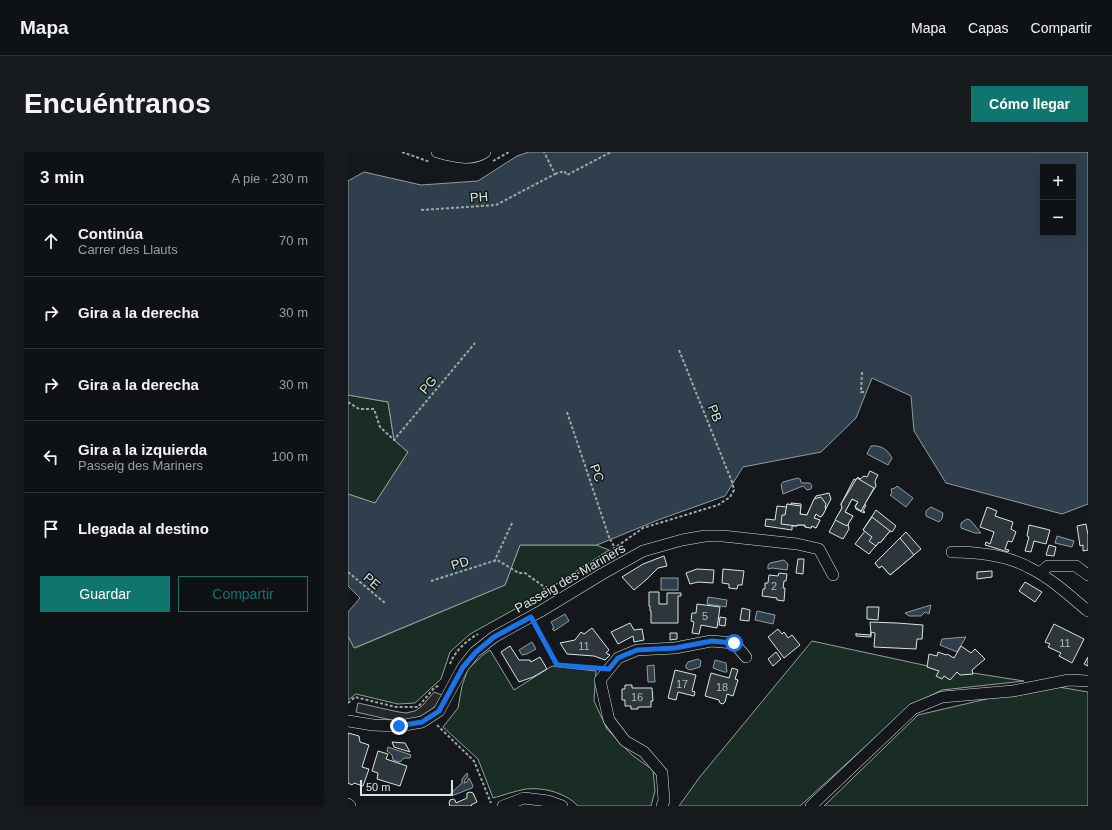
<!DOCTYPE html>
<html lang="es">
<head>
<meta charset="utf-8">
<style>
  :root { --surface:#0f1215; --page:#181b1e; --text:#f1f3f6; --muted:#9b9ea0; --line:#2f3234; --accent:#0f766e }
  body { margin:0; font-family:Arial,sans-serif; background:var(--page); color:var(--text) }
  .controls { position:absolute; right:12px; top:12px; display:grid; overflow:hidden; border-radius:0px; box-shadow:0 4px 16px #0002 }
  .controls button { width:36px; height:36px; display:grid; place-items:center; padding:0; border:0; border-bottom:1px solid var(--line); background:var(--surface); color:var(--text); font:20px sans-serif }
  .scale { position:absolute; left:12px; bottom:10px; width:93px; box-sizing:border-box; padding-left:4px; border:2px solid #d8e6dc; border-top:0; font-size:11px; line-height:14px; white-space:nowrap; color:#d8e6dc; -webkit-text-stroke:3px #14181c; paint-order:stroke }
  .stop { position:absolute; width:12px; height:12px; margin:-9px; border:3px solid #1a73e8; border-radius:50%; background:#fff }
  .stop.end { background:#1a73e8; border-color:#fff; box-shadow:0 1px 4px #0008 }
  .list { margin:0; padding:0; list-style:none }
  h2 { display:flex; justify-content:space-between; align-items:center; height:52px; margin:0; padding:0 16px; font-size:17px }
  h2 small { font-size:13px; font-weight:400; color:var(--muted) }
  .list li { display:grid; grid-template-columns:26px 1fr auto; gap:12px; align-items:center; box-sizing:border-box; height:72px; padding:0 16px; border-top:1px solid var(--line) }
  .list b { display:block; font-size:15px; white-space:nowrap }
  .list p { margin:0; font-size:13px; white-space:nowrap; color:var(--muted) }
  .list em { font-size:13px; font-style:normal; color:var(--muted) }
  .actions { display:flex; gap:8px; padding:12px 16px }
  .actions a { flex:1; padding:9px 0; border:1px solid var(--accent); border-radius:0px; text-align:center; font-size:14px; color:var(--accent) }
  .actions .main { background:var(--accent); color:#fff }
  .icon { flex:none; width:22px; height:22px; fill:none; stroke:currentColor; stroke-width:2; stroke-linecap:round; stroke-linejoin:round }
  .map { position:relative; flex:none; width:740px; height:654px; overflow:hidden; border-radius:0px }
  header { display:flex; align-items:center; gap:24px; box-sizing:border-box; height:56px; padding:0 20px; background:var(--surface); border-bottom:1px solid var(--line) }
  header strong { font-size:19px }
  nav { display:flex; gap:22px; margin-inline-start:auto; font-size:14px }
  .intro { display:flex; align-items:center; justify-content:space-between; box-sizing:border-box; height:96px; padding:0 24px }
  h1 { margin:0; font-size:28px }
  .button { padding:10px 18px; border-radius:0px; background:var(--accent); color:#fff; font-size:14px; font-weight:700 }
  main { display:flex; gap:24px; padding:0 24px }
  aside { flex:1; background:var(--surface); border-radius:0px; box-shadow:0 4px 16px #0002 }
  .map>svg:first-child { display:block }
  .green { fill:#1a2d24; stroke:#939e99 }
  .parking { fill:#24282b; stroke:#939e99 }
  .water { fill:#2f3f4d; stroke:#939e99; fill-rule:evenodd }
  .building { fill:#2c363c; stroke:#d8e6dc }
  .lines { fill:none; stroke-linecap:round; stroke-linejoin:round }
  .minor-casing { stroke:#d8e6dc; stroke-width:12 }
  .path { stroke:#9da8a2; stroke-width:2; stroke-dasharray:3 2; stroke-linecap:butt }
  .minor { stroke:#14181c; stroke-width:11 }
  .route { stroke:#1a73e8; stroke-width:5 }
  .labels { text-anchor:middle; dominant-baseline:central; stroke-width:3; stroke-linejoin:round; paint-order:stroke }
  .number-label { font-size:11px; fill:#adbab4 }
  .street-label { font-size:13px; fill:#d8e6dc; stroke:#14181c }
</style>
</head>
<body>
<header>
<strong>Mapa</strong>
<nav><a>Mapa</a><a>Capas</a><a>Compartir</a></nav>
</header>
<div class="intro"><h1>Encuéntranos</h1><a class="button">Cómo llegar</a></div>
<main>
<aside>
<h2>3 min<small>A pie · 230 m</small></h2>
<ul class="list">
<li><svg class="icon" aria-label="ahead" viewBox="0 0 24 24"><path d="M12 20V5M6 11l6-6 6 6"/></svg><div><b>Continúa</b><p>Carrer des Llauts</p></div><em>70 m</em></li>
<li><svg class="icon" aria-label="right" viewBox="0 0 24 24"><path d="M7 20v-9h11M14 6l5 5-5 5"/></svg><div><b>Gira a la derecha</b></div><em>30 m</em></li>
<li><svg class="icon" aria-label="right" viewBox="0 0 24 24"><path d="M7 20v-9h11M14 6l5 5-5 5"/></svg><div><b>Gira a la derecha</b></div><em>30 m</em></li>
<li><svg class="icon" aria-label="left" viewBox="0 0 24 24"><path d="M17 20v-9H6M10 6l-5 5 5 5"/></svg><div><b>Gira a la izquierda</b><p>Passeig des Mariners</p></div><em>100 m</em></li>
<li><svg class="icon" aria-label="arrive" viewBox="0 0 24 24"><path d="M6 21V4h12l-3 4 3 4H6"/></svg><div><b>Llegada al destino</b></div></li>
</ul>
<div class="actions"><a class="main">Guardar</a><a>Compartir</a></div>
</aside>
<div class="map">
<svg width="740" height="654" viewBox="0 0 740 654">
  <rect width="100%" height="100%" fill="#14181c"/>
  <g class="green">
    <path d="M0,243l40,7 6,38 14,12 -33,51 -27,-9z"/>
    <path d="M172,393h76l13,5 -74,48 -65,36 -20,18 -9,27 -26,24 -17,1 -42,-10 -8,6v-64l7,12 150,-63z"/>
    <path d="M464,489l116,25 96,15 -82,9 -31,15 -111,101h-121l20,-28z"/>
    <path d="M142,498l24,40 38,-24 44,5 -2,30 13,28 25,26 21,15 2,21 -4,15h-73c-12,-13 -34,-19 -52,-17 -11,2 -22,6 -33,9l-15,-39 -35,-32 15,-19 4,-22 6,-17 15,-14z"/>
    <path d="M699,533l41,7v114h-264l94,-91z"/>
  </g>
  <path class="parking" d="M86,540l8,3 -6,10 -4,5 -15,9 -17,3 -44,-10 2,-9 41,9 7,1 9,-2 7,-5z"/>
  <g class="water">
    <path d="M181,0h559v352l-26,10 -116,-31 -32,-52 -3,-35 -39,-18 -16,40 -35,34 -78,15 -18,29 -67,24 -61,25h-77l-15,40 -151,63 -6,-12v-24l12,-14 -12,-12v-92l27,9 33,-51 -14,-12 -6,-38 -40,-7v-214l16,-9 57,13 57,-4 39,-25zM695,15h30v66h-30z"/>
    <path d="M523,294c10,-1 16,3 21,12l-4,7 -21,-11z"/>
    <path d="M450,326l3,2 -1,1 2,2h8l2,3 -1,3 -4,1 -4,-4 -20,8 -2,-9 2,-3z"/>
    <path d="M549,334l16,12 -7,9 -16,-12 2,-2 -1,-4 4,-1z"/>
    <path d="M583,355l12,6 -1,6 -3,3 -13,-6v-5z"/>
    <path d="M619,367l3,1 11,13h-6l-14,-5v-5z"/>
    <path d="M709,384l17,5 -2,6 -17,-4z"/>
    <path d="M436,408l4,4 -1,6 -15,-2 -4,1v-4l2,-2z"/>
    <rect x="313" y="426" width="17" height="12"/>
    <path d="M360,445l19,3 -1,7 -19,-3z"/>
    <path d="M583,453l-2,9 -4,-2 -4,4h-12l-4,-3z"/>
    <path d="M409,459l18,4 -2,9 -18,-4z"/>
    <path d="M217,462l4,7 -15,10 -2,-2 2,-1 -3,-6z"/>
    <path d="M618,485l-9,15 -17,-7 2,-6z"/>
    <path d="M184,490l4,7 -9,5 -5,1 -3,-5z"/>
    <path d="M350,507l3,2 -1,6 -10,3 -4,-2v-3l2,-3z"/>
    <path d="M367,508l11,3 1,9h-3l-11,-4z"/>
    <path d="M306,513l1,17h-7l-1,-16z"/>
    <path d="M40,595l23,8 -1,3h-6l-4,4 -7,-2 -1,-5 -5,-4z"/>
    <path d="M119,621l1,3 -3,4 -1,3 3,-1 2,-4 4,8 -1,2 -18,7 -4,-1 12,-11v-4z"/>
  </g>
  <g class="building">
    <path d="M522,319l8,4 -3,6 1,5 -12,19h2l-3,6 2,1 -1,1 -8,-4 -1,-3 3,-4 -6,-3 -7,13 8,4 -5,8 1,5 -6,10 -14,-7 13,-24 -1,-4 13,-25 2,1 2,-3 2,2 4,-3 3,1z"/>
    <path d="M509,326l17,10 -13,23 -6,-4 3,-5 -6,-3 -7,13 8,4 -6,10 -12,-6 7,-12 -1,-4z"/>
    <path d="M481,341l2,6 -9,17 -2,1 -4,-3 -2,4 6,2 -4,8 -4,-2 -1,2 -6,-1v-2h-8v1h-5v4l-27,-4 1,-7 9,1 2,-14 10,1v-3l4,1v-2l10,1 -1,10 7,1 9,-19z"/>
    <path d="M473,345l5,7 -1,4 1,1 -4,7 -2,1 -4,-3 -2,4 6,2 -4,8 -4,-2 -1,2 -6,-1v-2h-8v1l-16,-2 1,-9h3l2,-11 14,2 -1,8 7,1 7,-16z"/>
    <path d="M639,355l10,4 -2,5 18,6 -2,7 5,3 -4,10 -4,-1 -3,8 4,1 -1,2 -23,-7 1,-3 4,2 4,-12 -14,-5z"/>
    <path d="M528,358l20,16 -4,6 -2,-1 -10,12 -1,-1 -10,12 -14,-10 10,-13 -2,-1z"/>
    <path d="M524,365l18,14 -10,12 -1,-1 -3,4 -7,-5 3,-4 -9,-7z"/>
    <path d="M738,372l2,11v15l-5,1v-6l-3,1 -3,-20z"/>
    <path d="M681,373l21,5 -4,14 -12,-3 -3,11 -6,-1 4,-14 -2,-1z"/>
    <path d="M558,380l15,17 -31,26 -8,-9 -3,2 -4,-5z"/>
    <path d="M552,386l14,17 -24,20 -8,-9 -3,2 -4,-5z"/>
    <path d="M701,393l7,2 -2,9 -8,-1z"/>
    <path d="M316,404l3,10 -9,2 -11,11 -13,11 -12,-13 21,-13z"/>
    <path d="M450,407h6l-1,15 -7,-1z"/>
    <path d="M349,417l17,1 -1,13 -15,-1 -8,2 -4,-11z"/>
    <path d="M375,417l21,2 -2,14h-4l-1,4 -8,-1v-4l-7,-1z"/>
    <path d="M644,419v6l-15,2v-7z"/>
    <path d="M431,421l8,1 -1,7h-2l-1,7h2l-1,13 -7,-1v-2l-15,-2 1,-7h2v-6h3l1,-8 9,1z"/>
    <path d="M677,430l17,10 -7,10 -16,-11z"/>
    <path d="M301,440h10v12h8v-11h14v3h-3v27h-27v-12h-1v-5h-1z"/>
    <path d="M349,452l23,3 -3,21 -16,-3 -2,9 -7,-1 2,-11 -3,-1 1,-8h4z"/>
    <path d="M519,455h12l-1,13 -11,-1z"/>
    <path d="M394,456l8,2 -1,11 -9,-1z"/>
    <path d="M372,465l6,1 -1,8 -6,-1z"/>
    <path d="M522,470l27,1 26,2 -1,14h-5l-1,10 -42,-2 1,-14 -4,-1v5l-15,-1v-3l1,1 14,1z"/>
    <path d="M282,471l4,7 8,-1 2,11 -10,2 -1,-6 -15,8 -7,-12z"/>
    <path d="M706,472l30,15 -12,24 -13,-7 2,-3 -13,-6 2,-3 -5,-2z"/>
    <path d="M244,476l17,22 -3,3 4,2 -5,5 -11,-4 -27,-2 -7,-11 15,-3 6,-8 3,2z"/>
    <path d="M430,477l4,5 2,-2 4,6 4,-3 8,10 -16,13 -16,-21z"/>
    <path d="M322,481h7v6l-7,1z"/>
    <path d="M162,494l9,14h11l1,2 9,-5 7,12 -14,8 -14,5 -18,-30z"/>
    <path d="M613,494l10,7 4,-4 10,10 -13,11 1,4 -13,1 -3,-3 -7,8 -6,-4 -2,3 -6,-3 3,-5 -12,-4 2,-13 8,2 1,-4 8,3 1,-1 7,4z"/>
    <path d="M428,500l5,7 -8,7 -5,-7z"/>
    <path d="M740,505v9l-4,-2z"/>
    <path d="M384,516l6,2 -3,9 3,1 -5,16 -6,-2 -2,8 -2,2 -3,-1 -1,-3 -14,-4 6,-23 18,5z"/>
    <path d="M327,518l21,5 -4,16 3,1 -1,4 -16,-4 -2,8 -8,-2z"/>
    <path d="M277,533h7v3h20l1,13h-2v6h-13v2h-7v-3h-6v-6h-3v-11h3z"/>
    <path d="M0,581l11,3 1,6 9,3 -7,22 7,2 -6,17 -9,-3 -2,2 -4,-2z"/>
    <path d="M44,590l13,1 5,9 -16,-5z"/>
    <path d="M30,599l10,3 -2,5 21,7 -7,20 -23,-7 1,-6 -6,-2z"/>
    <path d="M122,640l3,1 4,9 -6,3 1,1h-22l-1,-3 1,-3 3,-1 2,1 1,3 11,-5v-5z"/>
  </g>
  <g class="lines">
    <g class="minor-casing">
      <g id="minor">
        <path d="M89,0c15,4 34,10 48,0"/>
        <path d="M604,400c27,0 56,3 80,17 21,11 38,27 56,42"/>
        <path d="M692,421l8,-7h28l12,9"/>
        <path d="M0,569l25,4 26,1 23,-4 17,-11 24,-44 12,-15 19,-15 47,-26 61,-37 41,-23 39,-11 23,-4h18l74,8 22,5 14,26"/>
        <path d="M0,652l2,2"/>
        <path d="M155,654l21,-8 24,3 14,5"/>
        <path d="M314,654l2,-5 -2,-28 -18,-21 -19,-11 -16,-21 -9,-40 18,-22 19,-8 38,-2 36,-7 23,2 12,14"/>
        <path d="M463,654l102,-97 29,-12 71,-6 56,-11 19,1"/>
      </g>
    </g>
    <g class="path">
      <path d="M54,0l28,10"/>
      <path d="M145,9l16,-9"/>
      <path d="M207,22l9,-3 3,4 44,-23"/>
      <path d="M73,58l75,-5 59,-31 -11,-22"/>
      <path d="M331,198l53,132"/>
      <path d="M514,220l-1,20h5"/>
      <path d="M0,250l11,7h15l6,18 14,13 81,-97"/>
      <path d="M219,260l43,128"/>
      <path d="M262,387l5,9"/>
      <path d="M146,410l19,-41"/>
      <path d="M239,418l-1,-2 57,-40 75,-23 12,-8 4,-7 -2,-9"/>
      <path d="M0,420l37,31"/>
      <path d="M83,429l66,-21 22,13h6l18,13 3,8 1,-1"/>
      <path d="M216,430l22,-14"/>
      <path d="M188,474l21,39 39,3"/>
      <path d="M102,512c5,-13 16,-23 28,-30"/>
      <path d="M0,551l7,-6 41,10h22l16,-19 6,-3"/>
      <path d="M89,573l37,36 17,42"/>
    </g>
    <use href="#minor" class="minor"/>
  </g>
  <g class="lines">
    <path class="route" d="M51,574l23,-4 17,-11 24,-44 13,-15 18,-15 37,-20 26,48 52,4 9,-11 19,-8 38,-2 37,-7 22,2"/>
  </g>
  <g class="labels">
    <g class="number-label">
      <text x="426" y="434">2</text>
      <text x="357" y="464">5</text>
      <text x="717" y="491">11</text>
      <text x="236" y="494">11</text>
      <text x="334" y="532">17</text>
      <text x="374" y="535">18</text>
      <text x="289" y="545">16</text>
    </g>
    <g class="street-label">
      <text transform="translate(131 45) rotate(-4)">PH</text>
      <text transform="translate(80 233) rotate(-50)">PG</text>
      <text transform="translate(367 261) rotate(68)">PB</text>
      <text transform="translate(249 321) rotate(71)">PC</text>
      <text transform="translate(112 411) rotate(-18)">PD</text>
      <text transform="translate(222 426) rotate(-30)">Passeig des Mariners</text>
      <text transform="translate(24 429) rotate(41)">PE</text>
    </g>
  </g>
</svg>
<div class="controls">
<button>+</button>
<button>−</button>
</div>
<div class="scale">50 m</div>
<div class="stop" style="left:386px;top:491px"></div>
<div class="stop end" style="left:51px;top:574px"></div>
</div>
</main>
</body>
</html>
